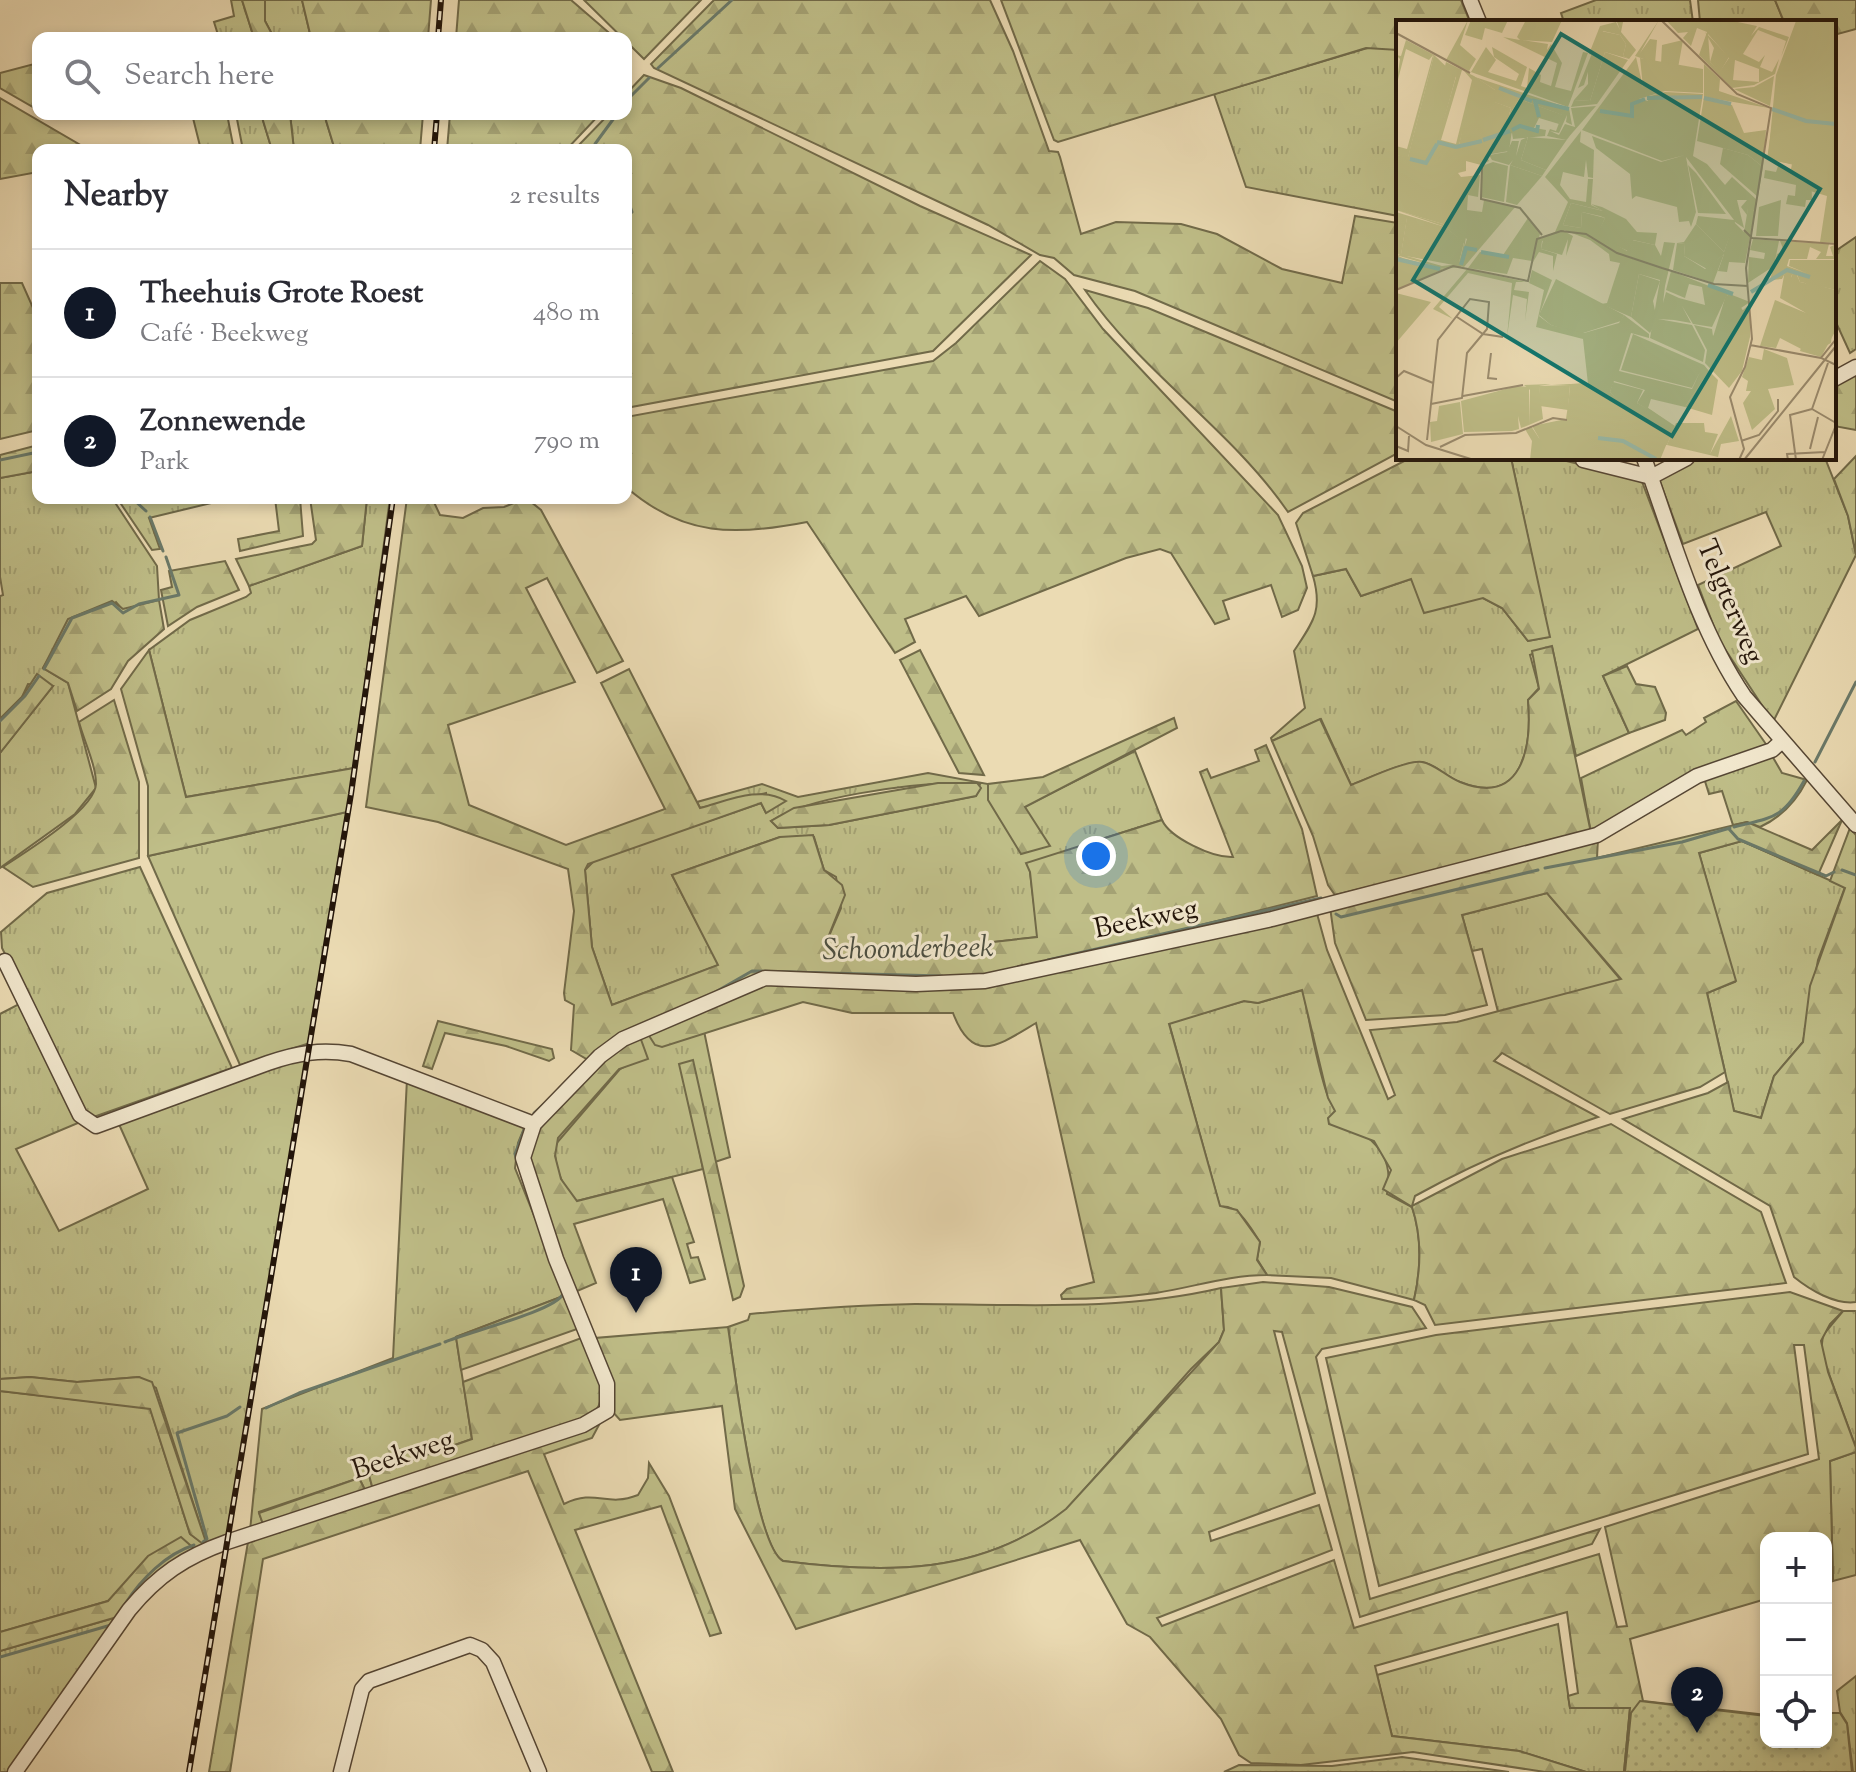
<!DOCTYPE html>
<html lang="en">
<head>
<meta charset="utf-8">
<style>
  :root { --surface:#fff; --page:#f2f2f3; --text:#2b2b33; --muted:#7c7c81; --line:#e1e1e2; --accent:#111827 }
  body { margin:0; font-family:"Sorts Mill Goudy",serif; background:var(--page); color:var(--text) }
  .controls { position:absolute; right:24px; bottom:24px; display:grid; overflow:hidden; border-radius:16px; box-shadow:0 4px 12px #0003 }
  .controls button { width:72px; height:72px; display:grid; place-items:center; padding:0; border:0; border-bottom:2px solid var(--line); background:var(--surface); color:var(--text); font:40px sans-serif }
  .you { position:absolute; left:1096px; top:856px; width:28px; height:28px; margin:-20px; border:6px solid #fff; border-radius:50%; background:#1a73e8; box-shadow:0 0 0 12px #1a73e833 }
  .badge { display:grid; place-items:center; width:52px; height:52px; border-radius:50%; background:var(--accent); color:#fff; font-size:26px; font-weight:700 }
  .pin { position:absolute; translate:-50% -66px; filter:drop-shadow(0 2px 4px #0008) }
  .pin::after { content:''; position:absolute; top:42px; width:28px; height:24px; background:inherit; clip-path:polygon(0 0,100% 0,50% 100%) }
  .list { margin:0; padding:0; list-style:none }
  h2 { display:flex; justify-content:space-between; align-items:center; height:104px; margin:0; padding:0 32px; font-size:34px }
  h2 small { font-size:26px; font-weight:400; color:var(--muted) }
  .list li { display:grid; grid-template-columns:52px 1fr auto; gap:24px; align-items:center; box-sizing:border-box; height:128px; padding:0 32px; border-top:2px solid var(--line) }
  .list b { display:block; font-size:30px; white-space:nowrap }
  .list p { margin:0; font-size:26px; white-space:nowrap; color:var(--muted) }
  .list em { font-size:26px; font-style:normal; color:var(--muted) }
  .icon { flex:none; width:44px; height:44px; fill:none; stroke:currentColor; stroke-width:2; stroke-linecap:round; stroke-linejoin:round }
  .map { position:relative; flex:none; width:1856px; height:1772px; overflow:hidden }
  .search { position:absolute; background:var(--surface); box-shadow:0 4px 12px #0003; left:32px; top:32px; width:600px; height:88px; display:flex; align-items:center; gap:20px; box-sizing:border-box; padding:0 28px; border-radius:16px; color:var(--muted); font-size:30px }
  .panel { position:absolute; background:var(--surface); box-shadow:0 4px 12px #0003; left:32px; top:144px; width:600px; height:360px; border-radius:16px }
  .map>svg:first-child { display:block }
  .grass { fill:url(#grass-tufts); stroke:#716a49; stroke-width:2; fill-rule:evenodd }
  .forest { fill:url(#forest-firs); stroke:#716a49; stroke-width:2 }
  .park { fill:url(#park-dots); stroke:#716a49; stroke-width:2 }
  .lines { fill:none; stroke-linecap:round; stroke-linejoin:round }
  .stream { stroke:#6a7969; stroke-width:3 }
  .minor-casing { stroke:#554634; stroke-width:17 }
  .minor { stroke:#f2e8ce; stroke-width:14 }
  .rail-casing { stroke:#23150a; stroke-width:6 }
  .rail { stroke:#f2e8ce; stroke-width:3; stroke-dasharray:9; stroke-linecap:butt }
  .labels { text-anchor:middle; dominant-baseline:central; stroke-width:6; stroke-linejoin:round; paint-order:stroke }
  .street-label { font-size:28px; fill:#23150a; stroke:#f2e8ce }
  .water-label { font-size:30px; font-style:italic; fill:#4c4f42; stroke:#f2e8ce }
  .inset-river { fill:none; stroke:#99bba9; stroke-width:4 }
  .inset-road { fill:none; stroke:#9b8c6f; stroke-width:2 }
  .view { fill:#0f766e; fill-opacity:0.15; stroke:#0f766e; stroke-width:4 }
  .inset-edge { fill:none; stroke:#23150a; stroke-width:4 }
</style>
</head>
<body>
<div class="map">
<svg width="1856" height="1772" viewBox="0 0 1856 1772">
  <defs>
    <pattern id="grass-tufts" width="24" height="20" patternUnits="userSpaceOnUse" patternTransform="scale(2)"><rect width="24" height="20" fill="#bfbe88"/><path d="M3 7l-1-3M5 7V3M7 7l1-3M15 17l-1-3M17 17v-4M19 17l1-3" fill="none" stroke="#a4a274"/></pattern>
    <pattern id="forest-firs" width="22" height="20" patternUnits="userSpaceOnUse" patternTransform="scale(2)"><rect width="22" height="20" fill="#bfbe88"/><path d="M5 1l3.5 6h-7zM16 11l3.5 6h-7z" fill="#a4a274"/></pattern>
    <pattern id="park-dots" width="8" height="8" patternUnits="userSpaceOnUse" patternTransform="scale(2)"><rect width="8" height="8" fill="#bfbe88"/><path d="M2 2h.1M6 6h.1" fill="none" stroke="#a4a274" stroke-width="1.8" stroke-linecap="round"/></pattern>
  </defs>
  <rect width="100%" height="100%" fill="#ebdbb3"/>
  <filter id="stains"><feTurbulence type="fractalNoise" baseFrequency=".0025" numOctaves="4"/><feColorMatrix values="0 0 0 0 .2 0 0 0 0 .09 0 0 0 0 .02 0 0 0 .5 -.17"/></filter>
  <radialGradient id="worn" r=".72"><stop offset=".6" stop-color="#630" stop-opacity="0"/><stop offset="1" stop-color="#630" stop-opacity=".3"/></radialGradient>
  <g class="grass">
    <path d="M231,0h11l12,38h-35l-5,-16 20,-6z"/>
    <path d="M265,0h37l9,38h-37l-9,-17z"/>
    <path d="M1596,0h94l3,22h-129l-3,-9z"/>
    <path d="M1698,0h77l9,22h-84z"/>
    <path d="M1374,46l24,4v166l-152,-29 -32,-93z"/>
    <path d="M236,114h25l11,36h-29z"/>
    <path d="M290,114h34l11,36h-41z"/>
    <path d="M1856,237v112l-6,4 -16,-35v-66z"/>
    <path d="M1511,458h43l87,21 57,150 -95,47 26,57 -53,23 -24,-109 -22,8 9,33 -11,12c4,47 -5,107 -68,82 -13,-5 -25,-18 -38,-20 -17,-1 -55,17 -71,23l-30,-66 -49,22 -1,-3 34,-30 -11,-57c19,-29 29,-40 19,-75l33,-7 15,27 50,-17 72,19 19,10 26,33 21,-4z"/>
    <path d="M1699,458h126l23,58 8,39 -83,167 -54,-82 -21,-55 83,-39 -15,-34 -83,32 -24,-65z"/>
    <path d="M38,471v27h74l45,68 2,34 -36,10 -7,-8 -62,48 -11,18 25,15 28,105 -21,26 -75,54v-115l53,-67 -25,-2 -6,13 -22,22v-123l3,-1 -3,-18v-99z"/>
    <path d="M117,498h115l-83,20 11,31 -8,1z"/>
    <path d="M367,498h23l-36,270 -168,29 -37,-147 41,-30 56,-23 5,-4 -2,-7 113,-40z"/>
    <path d="M1736,701l32,46 -177,86 -10,-55 101,-48 4,5 20,-13 -2,-4z"/>
    <path d="M1135,751l27,69 -73,23 -59,29 8,65 -134,15 -79,-7 16,-37 -5,-31 -12,-7 -10,-33h-34l-108,38 47,90 -107,40 -20,-58 -7,-77 10,-10 166,-57 5,10v-20l-66,15 -3,-6 65,-18 36,13 130,-24 60,11 1,7 35,16zM954,783l26,1 -4,12 -147,29 -51,3 -7,-7c36,-24 138,-37 183,-38z"/>
    <path d="M1771,754l11,19 25,7c-11,22 -25,37 -47,47l-13,-5 -14,3 -11,-34 -13,3 -5,-16z"/>
    <path d="M347,812l-37,231 -70,22 -92,-209z"/>
    <path d="M1742,841l103,46 -27,73 -15,82 -29,34 -13,42 -27,-7 -27,-118 28,-11 -36,-129z"/>
    <path d="M140,867l92,201 -144,51 -86,-171 -1,-16 46,-39z"/>
    <path d="M1547,893l74,87 -123,32 -16,-63 -10,2 -10,-36z"/>
    <path d="M1303,990c7,34 13,71 24,104 15,41 72,40 60,100l25,13c10,30 9,62 2,93l-83,-22 -64,-3 -10,-16 3,-17c-9,-13 -22,-39 -40,-35l-51,-184 75,-22 14,2z"/>
    <path d="M19,1004l59,119 -62,26 43,82 89,-42 -30,-67 190,-69 -80,487 -120,61 -108,31v-241l150,17 40,126 17,12 -51,-158 -17,-11 -62,5 -47,-5 -30,2v-365z"/>
    <path d="M704,1031l26,126 -15,5 -23,-101 1,58 10,50 -126,32c-16,-13 -23,-37 -22,-56l65,-76 15,-8 4,-27 49,3z"/>
    <path d="M407,1079l118,47 -7,17 -3,25 51,127 -110,42 16,102 -103,36 4,15 -7,2 -7,-14 -100,34 5,15 -14,4 12,-122 131,-51z"/>
    <path d="M1221,1288l3,42 -5,12 -28,27 -124,140c-85,67 -183,65 -284,52 -28,-15 -49,-196 -55,-234l20,-7 2,-6c55,-5 110,-9 165,-10 104,0 203,8 306,-16z"/>
    <path d="M1843,1311h13v137l-35,-96 2,-17z"/>
    <path d="M1856,1452v123l-23,6 -3,-120z"/>
    <path d="M124,1615l-111,157h-13v-121z"/>
    <path d="M1558,1624l12,84h60l-6,64h-38l-67,-21 -127,-15 -15,-61z"/>
    <path d="M1856,1676v96h-3l-6,-49 -7,-11 -3,-21z"/>
  </g>
  <g class="forest">
    <path d="M242,0h23v21l9,17h-20z"/>
    <path d="M302,0h129l-3,38h-117z"/>
    <path d="M459,0h112l44,38h-159z"/>
    <path d="M584,0h117l-57,59z"/>
    <path d="M714,0h276l23,51 36,100 9,1 2,5 21,77 35,-12 65,2 36,10 65,35 60,14 13,-67 43,7v179l-263,-111 -61,-16 -20,-17 -14,-3 -52,-30 -334,-157 -3,-4z"/>
    <path d="M1001,0h460l9,22h-72v28l-32,-2 -308,94 -4,-2z"/>
    <path d="M1775,0h81v29l-22,6v-13h-50z"/>
    <path d="M38,63v47l-38,-22v-15z"/>
    <path d="M644,75l37,13 239,118 111,49 -98,96 -307,57v-258h-52l35,-36h17v-20z"/>
    <path d="M0,98l89,52h-51v22l-38,7z"/>
    <path d="M192,114h35l7,36h-33z"/>
    <path d="M261,114h29l4,36h-22z"/>
    <path d="M324,114h99l-3,36h-85z"/>
    <path d="M450,114h150l-34,36h-119z"/>
    <path d="M1040,261l25,18 38,50 175,186 24,51 5,22 -9,22 -16,7 -11,-32 -48,16 6,18 -14,5 -44,-71 -11,-4 -34,9 -147,58 -13,-20 -61,23 10,23 -20,11 -88,-131c-71,14 -124,15 -181,-35v-70l307,-56 23,-18z"/>
    <path d="M0,283h22l16,36v111l-38,9z"/>
    <path d="M1085,290l63,18 250,104v41l-110,59c-57,-83 -146,-139 -203,-222z"/>
    <path d="M1856,375v55l-22,-4v-40z"/>
    <path d="M38,445v26l-38,7v-23z"/>
    <path d="M1856,456v98l-8,-38 -14,-37z"/>
    <path d="M1410,458h101l39,179 -22,4 -26,-33 -19,-10 -59,15 -13,-34 -50,17 -15,-27 -33,7 -17,-53 7,-10z"/>
    <path d="M275,498h25l3,38 -63,15 -2,-12 41,-8z"/>
    <path d="M310,498h57l-5,48 -113,40 -13,-27 76,-15 4,-4z"/>
    <path d="M407,498h25l8,17 23,3 20,-10 21,-1 22,-9 15,12 82,151 -26,12 -50,-95 -21,10 49,94 -127,43 21,80 97,40 99,-36 -64,-126 28,-14 71,139c27,-7 60,-23 86,-7l-20,12 -5,-10 -173,61 -3,6 7,77 20,58 106,-40 -46,-90 108,-38 33,-2 11,35 18,15 3,10 -20,50 79,7 133,-15 -7,-65 -4,-9 136,-43c8,18 51,38 71,37l-33,-85 7,-3 4,9 48,-17 -4,-11 11,-5 36,84 15,67 -317,79 -58,4 -165,-6 -187,88 -19,-11 3,-45 -9,-5 -1,-7 10,-82 -6,-42 -130,-47 -72,-15z"/>
    <path d="M225,561l14,29 -42,17 -29,19 -7,-36 11,-3 -3,-16z"/>
    <path d="M159,600l5,29 -36,32 -17,28 -34,22 -9,-28 -25,-15 25,-49 44,-18 11,8z"/>
    <path d="M1552,646l39,187 -256,62 -7,-10 -15,-49 -41,-95 48,-22 31,66c16,-6 55,-25 71,-23 13,2 25,15 38,20 63,25 72,-36 68,-82l11,-11 -7,-38z"/>
    <path d="M149,650l37,147 168,-29 -7,44 -199,44v-70l-27,-97z"/>
    <path d="M920,650l64,125 -25,-2 -59,-113z"/>
    <path d="M1627,666l9,18 19,3 11,26 -1,7 -36,13 -26,-57z"/>
    <path d="M37,674l16,12 -53,67v-34l22,-22z"/>
    <path d="M114,700l25,82v76l-106,29 -30,-20c21,-14 92,-57 93,-83 0,-19 -12,-43 -17,-62z"/>
    <path d="M1174,718l3,10 -152,79 25,39 -29,8 -33,-54v-16l55,-7z"/>
    <path d="M938,783h39l4,5 -5,8 -147,29 -51,3 -7,-7 23,-13z"/>
    <path d="M1842,820l-24,55 -76,-34 -43,12 37,128 -29,12 18,79 -25,15 -90,27 -108,-61 -8,8 104,56c-65,21 -123,46 -183,79l-3,10 90,-47 109,-35 150,88 25,71 -351,42 -10,-20 -11,-5c7,-31 8,-63 -2,-93l-29,-18 8,-19 -17,-29 -45,-17 -1,-6 7,-7 -7,-13 -26,-108 -44,13 -14,-2 -75,23 51,182 17,4 23,32 -3,18 10,15c-38,0 -73,12 -111,18 -30,4 -63,6 -94,6l-1,-4 6,-6 27,-7 -58,-259c-37,22 -63,43 -83,-10h-101l-49,-11 -141,45 -7,-2 -9,-14 108,-48 223,3 339,-76 11,40 61,149 7,-4 -25,-65 87,-8 164,-43 -74,-86 -85,22 25,90 -42,10 -79,5 -31,-77 -5,-36 268,-69 -1,20 150,-36 65,28z"/>
    <path d="M1850,828l6,7v467c-21,3 -46,-12 -62,-25l-24,-71 -147,-87 85,-26 20,-11 6,29 27,7 13,-42 29,-34 7,-56 35,-98 -15,-7z"/>
    <path d="M438,1021l114,28 2,9 -5,3 -43,-15 -61,-13 -13,36 -9,-3z"/>
    <path d="M639,1034l9,25 -29,10 -61,69 -3,18 6,23 16,22 95,-24 22,65 -7,2 4,14 7,-1 7,22 -15,4 -27,-84 -89,25 22,59 -21,9 -26,-62 -22,-79 7,-19 68,-73z"/>
    <path d="M693,1060l51,226 -4,11 -7,3 -54,-236z"/>
    <path d="M1263,1282l66,5 83,20 14,21 -104,21 -6,8 54,242 230,-70 -8,15 -232,73 -78,-285 -8,-1 41,162 -106,39 2,9 108,-36 13,45 -175,68 5,8 172,-66 20,68 245,-74 18,73 10,-1 -22,-99 214,-68 -15,-114h-10l14,109 -429,132 -53,-228 110,-23 354,-43 53,19 -13,13 -9,17 7,31 28,76v4l-26,9 3,120 -7,2v-45h-60v61l-136,40 13,62 123,14v12l-97,45h-45l6,-64h-60l-2,-12 10,-3 -11,-81 -192,54 17,70 127,15 67,21h-41l-132,-20 -112,13 -50,-2 -12,-8 -18,-36 -71,-82 -23,-13 -47,-84 -284,89 -61,-120 -13,-103 -102,14 -8,-9 -17,-73 133,-11c6,38 27,219 55,234 101,13 199,15 283,-52l153,-167 5,-12 -3,-42z"/>
    <path d="M566,1295l14,33 -119,42 -5,-33z"/>
    <path d="M584,1337c9,22 30,60 7,79l-218,74 -4,-15 103,-36 -9,-57z"/>
    <path d="M30,1377l47,5 62,-5 13,5 56,166 -18,-14 -40,-125 -150,-18v-12z"/>
    <path d="M600,1423l-8,15 -48,16 20,50c33,-16 41,4 74,-9l10,-17 1,-15 20,33 52,137 -11,3 -49,-130 -86,24 98,242h-21l-124,-301 -265,88 -33,213h-21l39,-230z"/>
    <path d="M359,1478l7,14 -102,35 -5,-14z"/>
    <path d="M181,1537l17,15 -74,63 -124,36v-19l108,-31 40,-45z"/>
  </g>
  <g class="park">
    <path d="M1640,1701l126,15v26h60v-29h14l7,11 5,48h-227l6,-59z"/>
    <path d="M1402,1757l107,15h-285l15,-7 93,1z"/>
  </g>
  <g class="lines">
    <g class="stream">
      <path d="M658,68l74,-68"/>
      <path d="M626,101l23,-23"/>
      <path d="M600,150l-5,-6 22,-30"/>
      <path d="M626,194l6,18 -6,2"/>
      <path d="M0,460l38,-8"/>
      <path d="M132,498l14,13"/>
      <path d="M150,517l13,34"/>
      <path d="M44,669l28,-51 40,-15 11,10 16,-9 40,-9 -13,-38"/>
      <path d="M0,721l25,-25 14,-20"/>
      <path d="M1815,762l41,-80"/>
      <path d="M1734,827c39,-10 49,-8 70,-46"/>
      <path d="M1729,829l9,10 88,37 8,-4"/>
      <path d="M1545,868l137,-26 48,-14"/>
      <path d="M1842,870l14,5"/>
      <path d="M1336,914l5,3 197,-47"/>
      <path d="M1048,960l273,-62"/>
      <path d="M712,994l40,-23 190,5"/>
      <path d="M534,1113l10,-9"/>
      <path d="M526,1125l-11,29 15,47"/>
      <path d="M445,1342c23,-10 110,-31 118,-48"/>
      <path d="M266,1408l33,-15 141,-49"/>
      <path d="M203,1542l4,-3 -30,-106 50,-17 13,-9"/>
      <path d="M125,1604c16,-25 41,-50 69,-59"/>
      <path d="M0,1657l111,-32"/>
    </g>
    <g class="minor-casing">
      <g id="minor">
        <path d="M1470,0l9,22"/>
        <path d="M1834,379l22,-12"/>
        <path d="M1644,458c29,80 52,167 100,238l112,129"/>
        <path d="M1583,460l68,17 36,-19"/>
        <path d="M5,961l75,154 16,11 172,-63c29,-10 53,-14 83,-9l183,70"/>
        <path d="M15,1772l114,-162c29,-35 56,-53 98,-68l356,-117 24,-14v-27l-51,-125 -33,-101 11,-34 66,-68 23,-17 142,-61 151,6 69,-3 287,-62 325,-84 100,-59 75,-26 10,-9"/>
        <path d="M341,1772l21,-83 7,-8 101,-36 12,5 11,12 46,110"/>
      </g>
    </g>
    <use href="#minor" class="minor"/>
    <g class="rail-casing">
      <g id="rail">
        <path d="M438,38l3,-38"/>
        <path d="M434,150l3,-36"/>
        <path d="M189,1772l162,-978 42,-296"/>
      </g>
    </g>
    <use href="#rail" class="rail"/>
  </g>
  <g class="labels">
    <g class="street-label">
      <text transform="translate(1729 602) rotate(67)">Telgterweg</text>
      <text transform="translate(1146 920) rotate(-12)">Beekweg</text>
      <text transform="translate(403 1456) rotate(-18)">Beekweg</text>
    </g>
    <g class="water-label">
      <text transform="translate(908 950) rotate(-1)">Schoonderbeek</text>
    </g>
  </g>
  <g transform="translate(1396 20)">
    <rect width="440" height="440" fill="#ebdbb3"/>
    <path d="M75,0h37l-6,13 -17,-5 -3,12 -17,-5zM263,0l-19,33 10,-14 7,1 -2,23 -20,-7zM205,11l19,4 6,9 -3,12 6,3 -24,-7 -15,49 -16,-1 14,-16v-12l-4,13 -6,3zM309,12l24,25 -9,15 -10,-10 4,-14zM287,20l-5,28 -17,-4 1,-19zM38,35l22,21 -18,66 21,3 15,-69 21,14v12l16,6 -2,7 10,-16 44,16 -4,9 -20,-6 -6,12 -14,-4 -7,4 -3,21 -23,4 3,6 -8,4 -15,-4v10l-8,2 3,4 19,-2 -2,22 -10,-2 -1,15 15,2 2,-12 32,6 -52,61 -58,-11 1,-38 -6,37 -5,-2v-41l49,15 19,15 -5,21 8,-24 -24,-15 -47,-14v-55l12,2zM308,44l16,15 -1,12 50,17 -65,-11zM179,108l-29,42 -25,-10 7,-23 38,3zM327,128l25,7 15,12 -5,30 -38,-33zM97,142l15,4 -4,36 -23,-5 1,-31zM396,144l19,4 1,32h-6l-1,7 -19,-3 2,-9 7,1 1,-11 -32,-7 1,-8 11,2 2,-6 13,3zM114,145l32,11 -25,29 -11,-3zM385,180l-3,36h-22l3,-29zM175,183l32,8 -12,-7 11,3 24,12 11,13 20,1 -2,12 -22,-5 -5,11 -20,-9 -11,-8 8,-16 -5,-2 -18,-4 -1,16 -18,-3zM352,188l7,3 -10,52 -16,-1 -2,10 -9,-1 6,-17 -17,15 -23,-13 1,-12 -8,-1 7,-1 12,-18 28,28 10,-30 10,10zM132,198l12,16 -8,27 -19,-3 -6,16 -39,-6 12,-16 23,3zM168,211l9,5 -7,20 2,-17 -6,16 -21,-6 2,-9zM357,219l26,2 -5,25 -26,17 1,-26 15,2 1,-6 -15,-3zM0,235l7,3 41,11 -48,21zM389,250l8,1 -2,7 4,-7 5,11 36,8 -5,53 -20,11 -31,-16 -4,10 -16,-2 15,-46 31,13 -26,-15zM243,254l21,7 -7,20 4,19 -7,13 -19,-16zM160,259l68,36 -3,6 -41,13 -29,-9 -12,-10zM0,273l35,9 -35,41zM330,275l8,2 10,15 -31,25zM313,351l9,9 -6,35 -27,-8zM217,362l30,8 -6,13 9,5 -7,12 -29,-28zM174,365l-2,25 -28,-4 -1,-20zM121,366l12,1v38l-8,3 -3,-12 1,13 -7,2 -48,1 -3,-31zM64,382l3,32 -32,8 -1,-20 7,-1 2,-15zM335,396l8,25 -18,3 -3,13 -51,-12 9,-22h28l1,9 13,2 -8,20zM135,406l8,12 48,22h-57l2,-19 -7,-12z" fill="#bfbe88"/>
    <path d="M72,0l-8,25 16,14 -7,12 -23,-11zM130,0h36l-10,22 -30,-2 26,4 -1,6 4,-6 11,19 -7,24 16,4 12,-39 5,1 -20,54 -97,-35 15,-25 10,13 -8,12 28,9 3,-7 -25,-17 -2,-10 35,20 -6,19 6,2 2,-20 12,7 -1,7 11,4 6,-23 -54,-26 17,3 -3,-3zM270,0h62l29,6 -6,10 8,-9 30,10 -8,20 5,-16 -28,-11 -15,24 16,8 6,-7 -5,12 12,5 7,-13 -4,15 -21,11 -22,3 -33,-33 8,-23 -10,-4 -6,18 -8,-8 5,-6 -10,1zM312,14l21,24 -9,13 -10,-9zM339,40l24,9v13l-26,-2zM220,2l4,8 -3,-8h6l-2,10 15,18 -7,9 -6,-3 3,-12 -6,-9 -17,-4 -10,24 -4,-1 11,-28zM10,20l28,15 -26,103 -12,-3v-9l11,3 26,-94 -4,5 -23,-11 -10,38 4,-28 -4,-4 5,1zM209,32l23,8 -31,44 -26,3 3,-7 16,1zM240,37l7,30 -3,-29 63,11v24l-38,-2 -26,8 9,2 -1,-4 18,-5 38,2 -10,62 14,8 18,21 7,-8 25,23 -2,11 -7,-2 -1,6 -6,-8 6,-7h-10l7,28 -9,-6 -11,30 -28,-28 2,-8 36,4 -48,-63 10,55 -5,15 -2,-6 -10,1 -2,-15 -41,-11 -4,3 -2,-25 -34,-26 -4,-12 69,26 24,-7 -23,6 -80,-31zM50,42l16,8 -21,70 15,4 16,-64 -8,-9 10,5 1,7 -16,62 -27,19 21,-17 -16,-5 19,-65 -12,-7zM79,57l94,31 3,17 -6,-3 1,-7 -8,18 -9,-2 9,4 6,-11 10,3 -4,-19 25,-2 -30,34 -19,-4 3,-7 6,2 6,-16 -43,-16 -10,17 2,-8 -17,-6 1,-12zM308,77l28,8 12,28 22,-3 -3,37 -15,-12 -51,-14zM123,105l27,5 -1,6 -32,3 -1,-6 -27,10zM185,111l-1,11 14,8 -1,28 -5,-1 -2,-17 -2,17 -21,-5 -3,13 10,14 16,3 2,-23h5l-2,26 13,6 -33,-8 -8,22 18,3 1,-16 23,6 -7,16 29,17 5,-11 23,5 6,11 3,-14 11,1 -10,43 -2,17 3,-11 13,6 26,7 -3,-18 -13,-3 -4,14 -19,-8 5,-19 79,31 -9,6 -14,-13 -15,32 -19,-3 -11,-18 9,17 -17,-3 -16,-1 34,6 13,25 -2,12 -53,-24 10,-58 -21,-6 -8,43 -30,-13 6,-1 13,-40 -10,-2 -1,-7 -19,-14 -26,-10 -1,5 -21,6 -1,8 16,5 -4,17v-15l-14,-4 -6,10 4,-22 18,-8 13,-30 -23,-25zM375,111h65v112l-16,-1 7,-46 -20,-6 4,-22 -44,-9zM132,117l-7,23 25,10 -4,6 -32,-11 3,-5 -4,5 -17,-5 -3,-5 18,-3 5,-11h7l-3,15 5,-16zM292,145l8,8 30,41 -28,-1zM0,190l47,14 23,13 -5,30 -17,2 -48,-14 5,-1 6,-37v39l35,10 17,-2 5,-21 -19,-16zM384,221l49,3 -3,12h7l-3,-9 6,-3v15h-20l5,-7 -11,-5 -3,12h-18l-2,7 19,7 -17,-7 1,-6h46v30l-36,-8 -4,-10 -5,7 2,-8 -6,-2 -5,10 -12,1 7,-26 7,-3zM281,223l8,1 -1,12 21,13 19,-15 -11,29 -40,-13zM71,249l59,13h-10l-2,8 15,2 -4,29 2,-22 -14,-4 -6,42 5,-54 -44,-10 -29,34 14,12 -20,-10zM136,250l20,10 -13,36 12,9 33,8 35,-10 5,-8 25,19v4l-18,-5 -12,38 73,18 8,-17 -8,16 -71,-18 12,-36 71,31 5,6 -24,36 -34,-8 -3,9 27,18 -8,19 -31,-1 -37,-21 10,-28 -14,34 -27,-14 2,-30 -18,-1h36l-5,-45 -47,-12 8,-37 -15,-7zM218,361l31,9 -8,13 8,5 -6,10 -29,-26zM354,284v33l-8,34 -13,17 -24,-25 2,-13 -13,-25 18,4 1,7zM155,364l-12,2 4,33 -14,6 1,-35 -6,-5z" fill="#bfbe88" fill-rule="evenodd"/>
    <path d="M368,329l23,9 7,27 -26,4 7,20 -23,21 -9,-27 8,-12h-5l2,-10 -6,-4 7,-20 13,3z" fill="#bfbe88"/>
    <path d="M440,0v166l-8,-2 1,-11 -61,-14 8,-84 20,-54zM378,56l-4,30 -36,-17 20,-2zM410,261l30,10v39l-15,27 -21,-6 10,-33 -6,-9zM187,363l43,26 -11,21 10,5 23,-27 26,18 -14,34h-108l-20,-34 34,-7 5,-35z" fill="#bfbe88"/>
    <path class="inset-river" d="M103,68l33,13M251,78l55,-1M308,78l27,6M376,89l34,12 30,3M204,91l32,5v-12l13,-5M143,97l-4,-16 34,8M116,110l8,-4 17,5 1,-6M87,120l27,-9M41,122l19,5 26,-6M14,139l16,4 11,-19M85,232l28,5M0,239l44,10M65,245l5,-17 11,2M312,265l25,9M355,272l36,-22 23,7M202,418l25,3 33,18"/>
    <path class="inset-road" d="M265,0l76,74 34,14 -25,160 6,71 -7,28 -15,30 14,52 -5,11M0,13l74,40M86,148l-1,31 39,9 22,27M348,210l8,8 84,6M0,270l57,-24 75,15 9,-42 24,-8 25,3 31,19 45,15 52,16 34,2M61,297l26,17 20,3M440,319l-15,19 15,7M354,325l71,13M95,333l-3,25 9,1M0,358l8,-7 29,12M67,376l60,-11M416,389l16,-46M416,389l24,14M0,406l30,19 48,15M31,420l11,-100 32,-41 19,3 -2,27 -20,24 -5,45 -31,6M345,421l18,-6 19,-24v-12M0,426l12,5 1,-15M44,427l25,-12 51,-2 37,-15 14,2M414,429l8,-32M348,440l92,-114M392,440l-1,-6 38,-2M400,440l-6,-45 22,-6M426,440l14,-35"/>
    <path class="view" d="M165,14l259,155 -148,247 -259,-156z"/>
    <rect width="440" height="440" class="inset-edge"/>
  </g>
  <rect width="100%" height="100%" filter="url(#stains)"/>
  <rect width="100%" height="100%" fill="url(#worn)"/>
</svg>
<div class="controls">
<button>+</button>
<button>−</button>
<button><svg class="icon" aria-label="locate" viewBox="0 0 24 24"><circle cx="12" cy="12" r="6"/><path d="M12 2v4M12 18v4M2 12h4M18 12h4"/></svg></button>
</div>
<div class="you"></div>
<div class="pin badge" style="left:636px;top:1313px">1</div>
<div class="pin badge" style="left:1697px;top:1733px">2</div>
<div class="search"><svg class="icon" aria-label="search" viewBox="0 0 24 24"><circle cx="10" cy="10" r="6"/><path d="M15 15l6 6"/></svg>Search here</div>
<section class="panel">
<h2>Nearby<small>2 results</small></h2>
<ul class="list">
<li><span class="badge">1</span><div><b>Theehuis Grote Roest</b><p>Café · Beekweg</p></div><em>480 m</em></li>
<li><span class="badge">2</span><div><b>Zonnewende</b><p>Park</p></div><em>790 m</em></li>
</ul>
</section>
</div>
</body>
</html>
